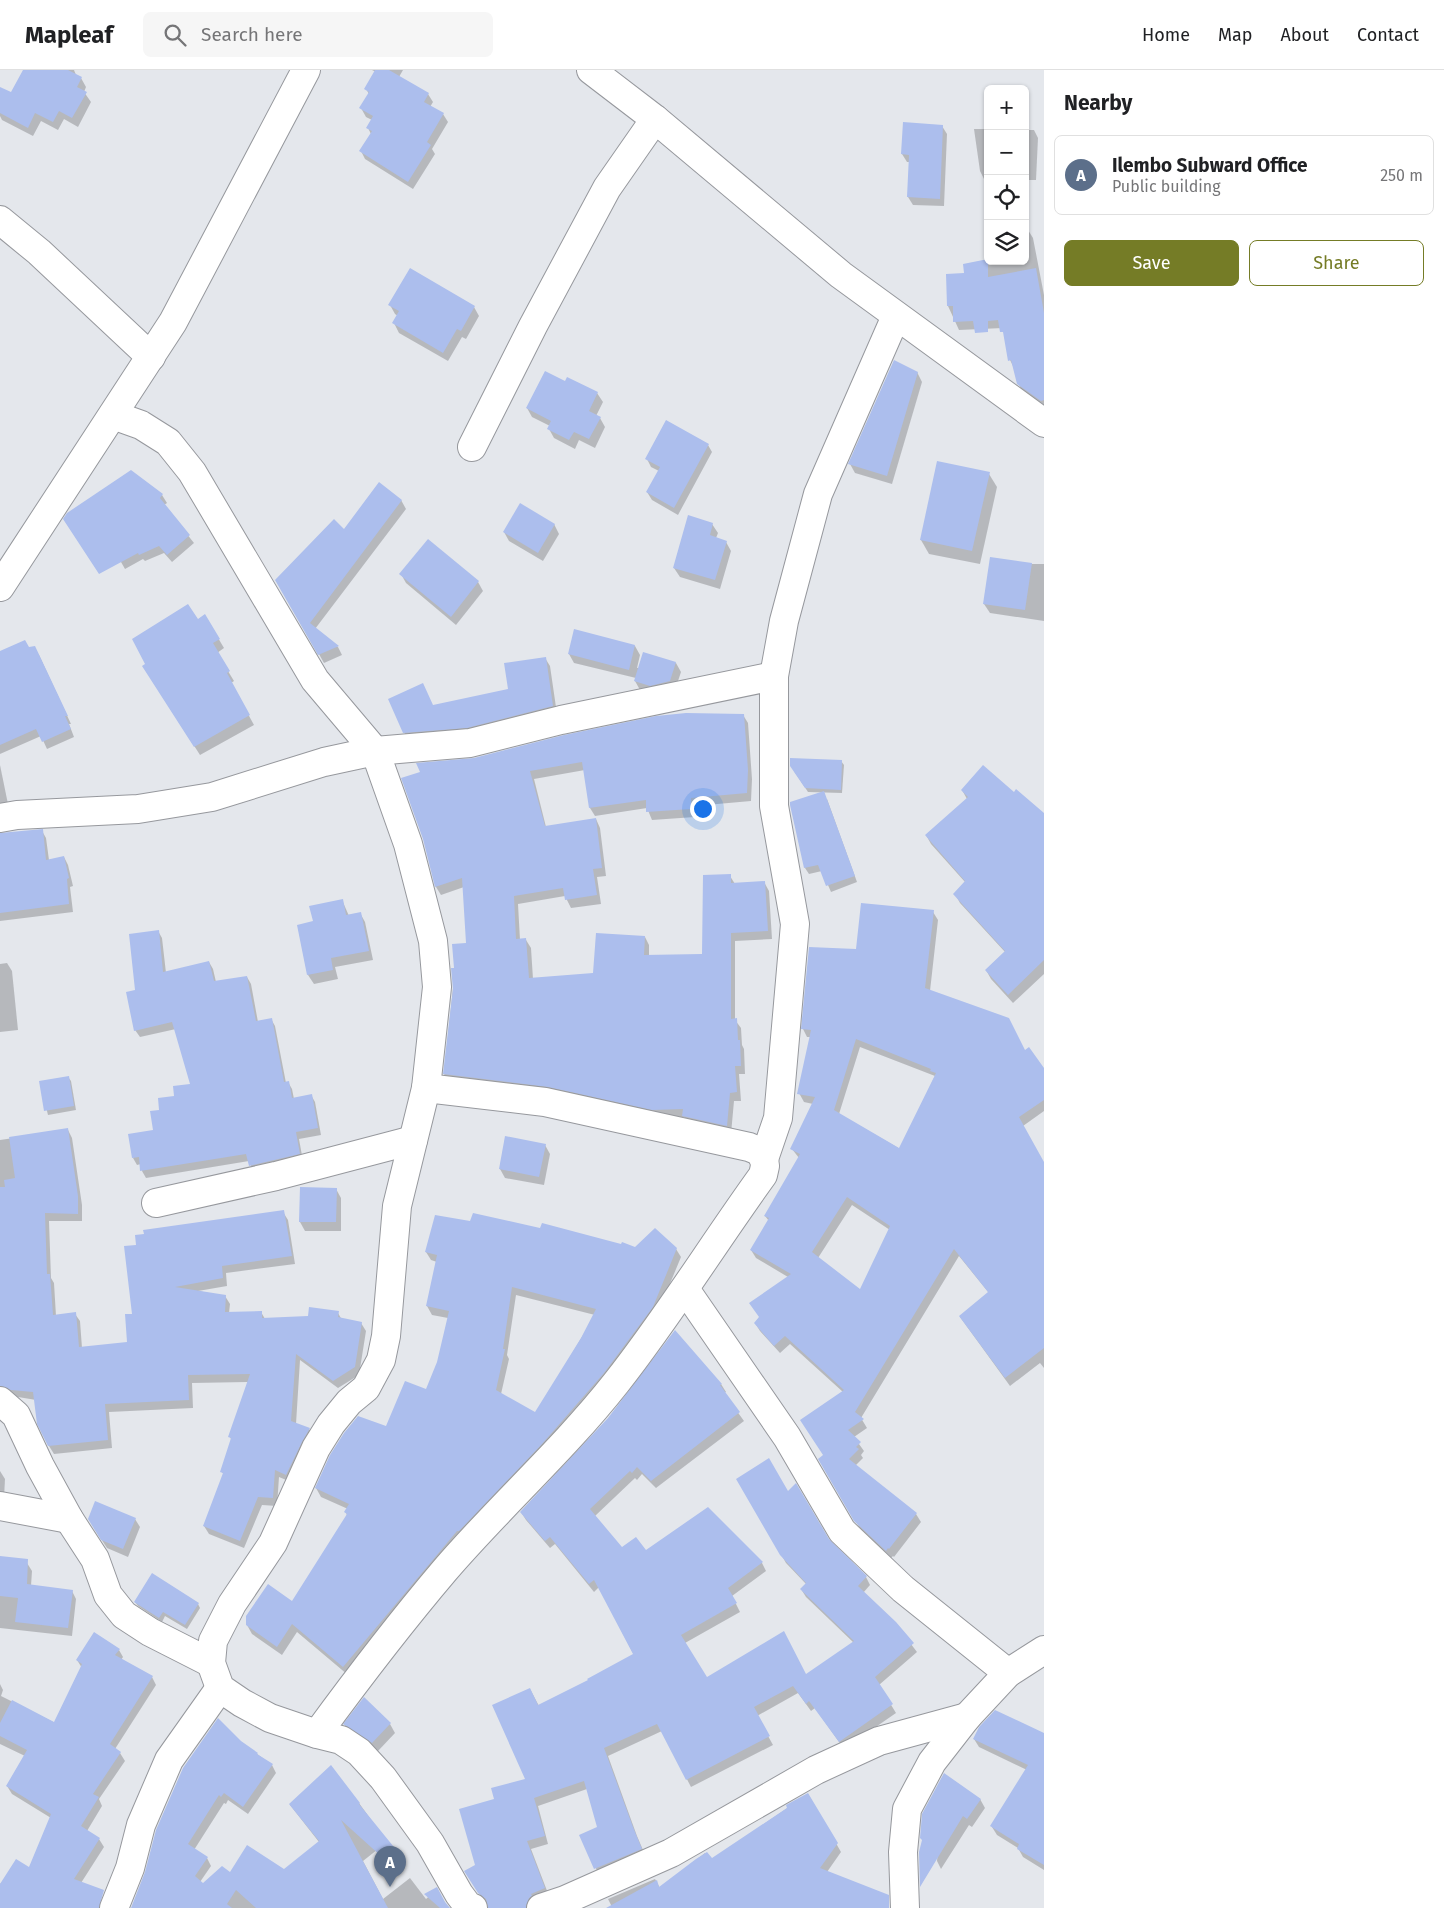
<!DOCTYPE html>
<html lang="en">
<head>
<meta charset="utf-8">
<style>
  :root { --surface:#fff; --page:#f6f6f6; --text:#202124; --muted:#757577; --line:#e0e0e0; --accent:#757c26 }
  body { margin:0; font-family:"Fira Sans",sans-serif; background:var(--page); color:var(--text) }
  .controls { position:absolute; right:15px; top:15px; display:grid; overflow:hidden; border-radius:8px; box-shadow:0 1px 4px #0004 }
  .controls button { width:45px; height:45px; display:grid; place-items:center; padding:0; border:0; border-bottom:1px solid var(--line); background:var(--surface); color:var(--text); font:25px sans-serif }
  .you { position:absolute; left:702px; top:738px; width:18px; height:18px; margin:-12px; border:4px solid #fff; border-radius:50%; background:#1a73e8; box-shadow:0 0 0 8px #1a73e833 }
  .badge { display:grid; place-items:center; width:32px; height:32px; border-radius:50%; background:var(--accent); color:#fff; font-size:16px; font-weight:700 }
  .pin { position:absolute; translate:-50% -41px; filter:drop-shadow(0 1px 2px #0008) }
  .pin::after { content:''; position:absolute; top:26px; width:18px; height:15px; background:inherit; clip-path:polygon(0 0,100% 0,50% 100%) }
  .list { margin:0; padding:0; list-style:none }
  h2 { display:flex; justify-content:space-between; align-items:center; height:65px; margin:0; padding:0 20px; font-size:21px }
  h2 small { font-size:16px; font-weight:400; color:var(--muted) }
  .list li { display:grid; grid-template-columns:32px 1fr auto; gap:15px; align-items:center; box-sizing:border-box; height:80px; margin:0 10px 10px; padding:0 10px; border:1px solid var(--line); border-radius:8px }
  .list b { display:block; font-size:19px; white-space:nowrap }
  .list p { margin:0; font-size:16px; white-space:nowrap; color:var(--muted) }
  .list em { font-size:16px; font-style:normal; color:var(--muted) }
  .actions { display:flex; gap:10px; padding:15px 20px }
  .actions a { flex:1; padding:11px 0; border:1px solid var(--accent); border-radius:8px; text-align:center; font-size:18px; color:var(--accent) }
  .actions .main { background:var(--accent); color:#fff }
  .icon { flex:none; width:28px; height:28px; fill:none; stroke:currentColor; stroke-width:2; stroke-linecap:round; stroke-linejoin:round }
  .map { position:relative; flex:none; width:1044px; height:1838px; overflow:hidden }
  header { display:flex; align-items:center; gap:30px; box-sizing:border-box; height:70px; padding:0 25px; background:var(--surface); border-bottom:1px solid var(--line) }
  header strong { font-size:24px }
  nav { display:flex; gap:28px; margin-inline-start:auto; font-size:18px }
  .search { width:350px; height:45px; background:var(--page); display:flex; align-items:center; gap:12px; box-sizing:border-box; padding:0 18px; border-radius:8px; color:var(--muted); font-size:19px }
  main { display:flex }
  aside { flex:1; background:var(--surface) }
  .map>svg:first-child { display:block }
  .shadow { fill:#0003; fill-rule:evenodd }
  .building { fill:#acbeed; fill-rule:evenodd }
  .lines { fill:none; stroke-linecap:round; stroke-linejoin:round }
  .minor-casing { stroke:#96989d; stroke-width:30 }
  .tertiary-casing { stroke:#96989d; stroke-width:30 }
  .minor { stroke:#fff; stroke-width:28 }
  .tertiary { stroke:#fff; stroke-width:28 }
</style>
</head>
<body>
<header>
<strong>Mapleaf</strong>
<div class="search"><svg class="icon" aria-label="search" viewBox="0 0 24 24"><circle cx="10" cy="10" r="6"/><path d="M15 15l6 6"/></svg>Search here</div>
<nav><a>Home</a><a>Map</a><a>About</a><a>Contact</a></nav>
</header>
<main>
<div class="map">
<svg width="1044" height="1838" viewBox="0 0 1044 1838">
  <rect width="100%" height="100%" fill="#e4e7ec"/>
  <g class="shadow">
    <path d="M24,0h50l2,5 5,3 5,9 -2,5 7,10 -13,25 -14,-8 -6,11 -17,-9 -8,15 -31,-16 -2,-4v-12l11,-10z"/>
    <path d="M372,0h31l-4,7 29,17 5,8 -3,5 13,7 5,8 -16,27 3,5 -22,35 -48,-30 -4,-8 10,-17 -3,-6 4,-8 -6,-3 -5,-9 8,-14 -3,-5 10,-17z"/>
    <path d="M942,56l5,8 -3,72 -31,-1 -5,-8 2,-35h-3l-5,-8z"/>
    <path d="M974,59h14v50h-4l-4,-8z"/>
    <path d="M1025,60h9l4,8 -2,42h-11z"/>
    <path d="M1025,160h3l5,8 11,57v113l-21,-16 -5,-9 -4,-15 -4,-8 -7,-32 -44,2 -11,-24 18,-32 22,-13h37z"/>
    <path d="M390,235l84,2 5,9 -13,23 -4,-2 -14,24 -49,-28 -5,-10 4,-7 -3,-2z"/>
    <path d="M917,302l5,10 -30,102 -37,-11 -5,-9z"/>
    <path d="M565,313l32,10 6,9 -7,14 4,2 5,9 -10,21 -16,-8 -4,9 -21,-11 -5,-9 1,-3 -18,-9 -5,-9z"/>
    <path d="M708,375l4,7 -34,63 -26,-15 -5,-8 12,-21 -8,-4 -4,-8z"/>
    <path d="M130,401l32,24 5,8 -3,2 30,38 -22,19 -8,-9 -19,8 -2,-2 -18,10 -4,-7z"/>
    <path d="M989,404l8,13 -17,77 -51,-10 -8,-14z"/>
    <path d="M401,430l5,9 -91,120 23,18 4,8 -18,8 -47,-83 67,-50z"/>
    <path d="M554,454l5,10 -16,27 -34,-20 -5,-9z"/>
    <path d="M712,454l6,9 -2,5 10,4 5,9 -11,38 -40,-12 -6,-9z"/>
    <path d="M428,471l50,41 5,9 -27,34 -50,-42 -5,-9z"/>
    <path d="M1030,494h14v57l-54,-8 -6,-9z"/>
    <path d="M205,546l19,32 -7,5 17,28 -3,2 23,42 -54,30 -51,-80 49,-54z"/>
    <path d="M635,576l5,9 -3,13 39,-5 5,9 -6,18h-35l-5,-9 1,-3 -62,-15 -5,-9z"/>
    <path d="M28,579l11,6 32,69h-2l5,13 -27,12 -6,-13 -41,18v-92z"/>
    <path d="M545,588l5,8 7,48 -148,27 -5,-9 29,-26 76,-16z"/>
    <path d="M743,645l5,8 4,56 -1,22 -56,5v11l-43,3 -5,-12 -52,8 -5,-8 -5,-38 -51,9 12,48 50,-8 4,9 6,48 -9,1 4,27 -30,4 -6,-12 -47,8 2,36h6l5,8 2,31 61,-5 51,-37 4,8v11h54l27,-80 5,8 29,-2 5,9 3,48 -37,2v79l6,8 1,17 2,4 1,25h-6l2,27h-7l-3,33 -43,-10 -4,-7 -26,1 -209,-36 -5,-8 11,-105 12,-25 -3,-57 -23,8 -5,-8 -12,-49 50,-79z"/>
    <path d="M841,691l3,4 -2,28 -34,-1 -14,-21z"/>
    <path d="M0,695l9,44 -9,3z"/>
    <path d="M962,720l52,4 30,20v160l-31,29 -22,-24 -5,-9 19,-18 -45,-49 -5,-9 10,-12 -34,-38 -5,-9 41,-36z"/>
    <path d="M827,729l30,83 -26,10 -9,-21 -13,3 -4,-6z"/>
    <path d="M42,761l4,7 3,22 15,-3 4,8 5,21 -3,1 3,25 -73,9v-87z"/>
    <path d="M342,830l7,16 11,-3 5,9 8,38 -38,7 3,12 -24,5 -6,-9 6,-53z"/>
    <path d="M933,842l5,8 -8,71 95,60 19,19v41l-21,15 21,38v204l-4,-5 -30,23 -50,-69 29,-24 -30,-37 -98,162 6,10 -13,9 10,14 -3,4 2,3 -8,8 61,48 5,8 -27,35 -1,-1 -2,2 -30,-28 -41,-70 4,-5 19,-63 -53,-48 -10,9 -20,-22 -5,-8 33,-46 -32,-19 -5,-8 18,-29 -4,-5 34,-58 -7,-9 21,-45 -9,-2 -5,-9 12,-56h-4l-4,-8 54,-78zM860,977l75,29 -35,73 -61,-35zM852,1135l38,25 -30,61 -42,-33z"/>
    <path d="M158,861l4,7 4,35 43,-11 4,7 3,13 31,-5 4,7 7,38 13,-3 4,7 11,57 2,-1 4,7 2,10 17,-4 4,7 6,33 -22,4 4,22 -49,12 -5,-12 -103,17 -4,-7 -1,-7 -4,1 -4,-7 21,-27 7,-20 30,-26 -15,-56 -36,8 -5,-7 2,-39z"/>
    <path d="M7,893l5,8 6,59 -18,2v-68z"/>
    <path d="M68,1007l3,4 5,29 -28,5 -8,-33z"/>
    <path d="M68,1060l4,8 10,67v16h-33l2,57 3,5 2,33 19,-2 5,7 2,27 47,-4 4,-29 150,-103 5,8 7,44 -69,9 1,13 -29,5 27,5 5,8 -1,9 32,-1 4,7 44,-2 29,-4 4,7 19,3 5,8 -7,44 -21,13 -38,-28 -4,64 13,5 5,8 -23,45 -12,-5 -2,29 -15,-1 -18,43 -35,-14 -5,-8 20,-51 -2,-3 10,-31 -2,-4 18,-55 -56,1 1,25 -84,4 3,36 -58,6 -5,-8 -13,-46 -36,-6v-254z"/>
    <path d="M545,1075l5,9 -6,31 -39,-7 -5,-9z"/>
    <path d="M336,1119l5,9v33h-36l-5,-9z"/>
    <path d="M676,1179l5,8 -24,58 -30,42 -279,318 -51,-43 -15,23 -30,-21 -5,-9 46,-22 54,-87 -1,-4 2,-3 -27,-12 -5,-9 71,-60 39,-37 12,-29 10,-44 -16,-3 -5,-9 10,-44 -6,-2 -5,-8zM516,1225l79,20 -59,99 -35,-20 8,-35 -2,-4z"/>
    <path d="M721,1314l5,8 -2,1 20,28 -88,67 -14,-14 -5,6 -2,-2 -40,38 27,33 24,2 62,-43 54,55 4,8 -34,25 8,16 -55,31 22,36 99,-3 48,-33 -48,-46 -5,-8 5,-5 -20,-21 -48,-84 50,14 40,47 38,37 4,8 -7,8 32,30 22,29 -38,33 17,28 -52,36 -29,-41 -4,3 -13,-18 -41,23 16,29 -82,42 -29,-56 -54,25 29,80 9,21 -46,20 -19,-41 18,-8 -12,-39 -49,17 10,38 -17,5 18,47 -17,12h-43v-3l-5,-4 -14,-22 6,-13 20,-66 31,-20 3,-91 9,17 51,-25 44,-26 -35,-68 -5,5 -39,-48 -5,4 -24,-28 -5,-8 88,-94z"/>
    <path d="M0,1401l5,8 -1,19 -4,1z"/>
    <path d="M135,1449l5,8 -12,30 -21,-9 -13,-20z"/>
    <path d="M0,1490l27,3 5,8 -1,15 41,5 4,8 -4,37 -72,-8z"/>
    <path d="M135,1532l63,2 2,4 -13,21 -22,-13 -3,6 -24,-16z"/>
    <path d="M119,1580l4,7 -2,3 31,17 4,8 -41,64 5,4 5,8 -26,38 3,7 -15,25 12,8 5,8 -23,36 5,25h-86v-25l1,1 28,-15 22,-51 -39,-24 -5,-8 18,-30 -25,-12v-60l3,6 -2,6 54,27 27,-55 -5,-8z"/>
    <path d="M390,1654l5,9 -17,18 -28,-17 -5,-9z"/>
    <path d="M1044,1665v135l-21,-13 -5,-9 -21,-13 -5,-8 35,-57 -48,-23 -5,-8z"/>
    <path d="M241,1672l31,23 4,8 -28,41 -20,-14 -2,4 -2,-1 -30,47 13,8 4,8 -11,16 3,3 27,-12 54,-2 35,-29 -29,-37 69,-2 28,39 -24,19 20,38 27,-21 16,21 11,-10 11,19h-309z"/>
    <path d="M945,1706l35,23 5,9 -13,19 -3,-2 -28,44 -4,-8z"/>
    <path d="M808,1724l33,58 -14,20 59,36h-277l3,-1 -4,-8 47,-20 5,9 45,-35 6,7z"/>
  </g>
  <g class="building">
    <path d="M23,0h45l14,7 -5,10 10,5 -15,26 -13,-7 -6,11 -18,-9 -7,15 -28,-15v-26l11,5z"/>
    <path d="M375,0h14l40,23 -5,9 20,11 -17,29 4,3 -23,37 -49,-31 13,-20 -6,-3 7,-12 -14,-8 10,-16 -5,-3z"/>
    <path d="M903,52l40,3 -3,74 -33,-2 2,-42 -8,-1z"/>
    <path d="M988,189v18l48,-9 8,45v87l-3,1 -24,-17 -6,-24 -3,1 -5,-29h-3l-2,-12 -10,1v11l-13,1 -2,-12 -20,1v-16h-6l-1,-32 18,-1 -1,-9z"/>
    <path d="M410,198l65,38 -14,25 -4,-2 -14,24 -51,-30 7,-12 -11,-6z"/>
    <path d="M894,290l24,12 -31,104 -39,-12z"/>
    <path d="M545,301l20,10 2,-4 31,15 -9,19 12,6 -12,22 -15,-7 -5,8 -22,-11 4,-8 -25,-13z"/>
    <path d="M666,350l43,24 -35,64 -28,-16 14,-25 -15,-8z"/>
    <path d="M937,391l53,11 -18,79 -52,-11z"/>
    <path d="M131,400l32,24 -3,4 30,37 -23,20 -8,-9 -20,9 -1,-2 -39,21 -36,-55 4,-6z"/>
    <path d="M379,412l23,18 -92,123 29,23 -21,9 -43,-75 59,-61 10,10z"/>
    <path d="M520,433l35,21 -17,29 -35,-21z"/>
    <path d="M688,445l25,8 -3,12 17,6 -12,39 -42,-12z"/>
    <path d="M428,469l51,42 -28,36 -52,-43z"/>
    <path d="M990,487l42,6 -7,47 -42,-6z"/>
    <path d="M188,534l10,15 7,-5 15,25 -7,4 17,28 -3,2 23,42 -56,32 -52,-81 3,-2 -13,-25z"/>
    <path d="M574,559l61,16 -6,25 -61,-16z"/>
    <path d="M25,570l4,7 6,-1 33,70h-3l6,13 -29,13 -6,-13 -36,16v-94z"/>
    <path d="M643,582l33,10 -6,19 -20,5 -16,-5z"/>
    <path d="M546,587l7,49 -86,22 -64,5 -15,-34 35,-16 10,22 75,-16 -4,-26z"/>
    <path d="M686,643l58,1 4,56 -1,23 -56,5v11l-45,3v-12l-57,8 -7,-46 -52,9 15,55 51,-8 6,50 -9,1 4,26 -32,5 -2,-12 -49,8 2,43 10,-1 3,40 64,-5 3,-40 49,3 -1,19 58,-1 1,-79 28,-1v9l34,-2 3,50 -37,2v86l6,-1 1,22h2l1,26h-6l2,26 -7,1 -3,33 -45,-10 1,-7 -31,1 -104,-23 -105,-13 10,-85 -2,-21h3l-2,-24 14,-1 -4,-65 -27,9 -12,-48 -22,-61 19,-6 -4,-9 58,-5 90,-23 92,-19z"/>
    <path d="M790,688l52,2 -1,30 -36,-2 -15,-22z"/>
    <path d="M983,695l31,27 2,-3 28,24v147l-36,35 -23,-25 20,-19 -52,-57 12,-13 -40,-46 43,-38 -7,-7z"/>
    <path d="M824,721l31,85 -29,10 -8,-21 -14,3 -14,-63v-3z"/>
    <path d="M43,759l3,31 18,-4 5,22 -2,1 2,25 -69,9v-80z"/>
    <path d="M343,829l3,16 15,-3 8,39 -38,7 2,12 -26,5 -10,-50 16,-4 -4,-15z"/>
    <path d="M861,833l73,7 -9,78 84,30 16,32 4,-3 15,21v32l-25,17 25,45v186l-39,30 -46,-62 29,-24 -34,-43 -99,163 9,7 -16,11 13,12 -5,5 3,2 -10,10 68,54 -28,36 -1,-1 -2,3 -32,-30 -36,-62 5,-4 -23,-35 44,-30 -59,-54 -11,10 -20,-23 5,-6 -10,-14 42,-29 -41,-24 19,-32 -5,-2 36,-62 -10,-5 25,-52 -18,-3 14,-64 -10,-1 8,-82 47,2zM856,969l75,30 -1,2 6,2 -37,75 -65,-38zM847,1127l43,29 -30,63 -48,-37z"/>
    <path d="M159,860l4,42 46,-11 5,20 33,-5 9,45 16,-3 12,64 5,-1 3,17 20,-4 6,34 -22,4 4,22 -51,12 -3,-12 -106,17 -1,-14 -7,1 -4,-24 25,-4 -3,-19 9,-1 -1,-12 16,-2 -1,-10 17,-2 -18,-62 -38,9 -8,-39 9,-2 -6,-56z"/>
    <path d="M69,1006l5,30 -30,5 -5,-30z"/>
    <path d="M68,1058l10,68v18l-33,-1 2,61h3l3,41 23,-3 3,35 48,-5 -2,-28h7l-8,-68 12,-1 -1,-10 9,-1 -1,-4 141,-20 8,46 -70,10 1,12 -48,9 51,8 -1,17 37,-1v7l46,-2 1,-9 30,4 -1,6 24,5 -7,45 -22,14 -37,-27 -5,67 19,7 -8,14 -16,33 -11,-5 -2,28 -15,-1 -18,44 -37,-15 20,-53 -3,-1 11,-34 -3,-1 22,-63 -62,1 1,25 -84,4 3,36 -60,6 -11,-22 -4,-32 -22,-2 -11,-4v-199h5l-1,-7 11,-2 -6,-41z"/>
    <path d="M505,1066l41,8 -7,33 -40,-8z"/>
    <path d="M300,1117l37,1 -1,34h-37z"/>
    <path d="M473,1143l67,15 2,-5 79,21 1,-2 13,5 20,-19 22,20 -24,59 -49,66 -62,71 -83,87h-2l-114,136 -51,-43 -15,23 -31,-22v-9l22,-32 24,17 55,-87 -3,-2 5,-8 -34,-16 15,-33 14,-22 14,-17 28,10 19,-45 21,8 11,-27 12,-51 -23,-5 11,-51 -12,-3 10,-37 35,6zM512,1217l84,22 -15,29 -46,74 -39,-22 9,-41h-2z"/>
    <path d="M675,1260l47,54 -2,1 20,27 -89,69 -14,-14 -5,6 -2,-2 -40,38 32,38 14,-10 10,13 62,-43 55,55 -35,26 9,15 -56,32 26,42 77,-46 22,43 48,-33 -54,-52 6,-6 -26,-28 -44,-76 33,-21 19,33 8,-8 33,56 38,37 -9,10 38,36 18,21 -39,34 18,27 -54,38 -30,-41 -3,3 -13,-18 -39,21 16,29 -84,44 -29,-56 -53,24 29,79 9,22 -48,20 -15,-34 18,-8 -13,-46 -50,17 11,38 -18,5 18,47 -14,6 1,2 -3,2 -3,10h-38l-2,-9 -8,-6 -14,-22 11,-6 -16,-56 35,-10 -3,-11 34,-9 -33,-74 38,-17 8,17 50,-25 -1,-1 46,-25 -39,-74 -5,4 -39,-47 -5,4 -25,-29 88,-94z"/>
    <path d="M95,1431l41,17 -13,31 -22,-9 -13,-21z"/>
    <path d="M0,1486l28,3 -1,25 46,6 -5,38 -53,-6 3,-24 -18,-2z"/>
    <path d="M152,1503l47,30 -14,22 -22,-13 -4,6 -25,-16z"/>
    <path d="M94,1562l26,17 -5,6 38,21 -43,68 11,8 -28,42 6,3 -18,29 19,12 -26,41 30,11 -5,18h-99v-24l16,-25 13,8 22,-53 -45,-28 21,-36 -27,-14v-13l12,-23 42,22 28,-58 -6,-4z"/>
    <path d="M364,1627l27,26 -19,20 -29,-19z"/>
    <path d="M995,1640l49,23v132l-27,-16 2,-5 -29,-18 38,-61 -55,-26 6,-12z"/>
    <path d="M218,1648l23,23 17,12 -1,1 16,10 -30,43 -19,-14 -3,4 -2,-2 -31,49 20,13 -13,19 8,7 19,-17 8,6 17,-27 37,24 35,-28 -30,-37 42,-39 29,38 -1,1 43,53 -10,9 -51,-46 47,88h-132l-20,-18 -9,14 5,4h-101l14,-36 11,-42 27,-62z"/>
    <path d="M944,1703l37,26 -14,20 -4,-3 -43,71 -1,-35 3,-12 -2,-2 2,-24z"/>
    <path d="M808,1723l30,50 -18,25 69,27v13h-283l51,-28 2,7 37,-28 11,-7 5,6 75,-50 -1,-3z"/>
    <path d="M437,1817l8,15 5,6h-10l-16,-14z"/>
  </g>
  <g class="lines">
    <g class="minor-casing">
      <g id="minor">
        <path d="M0,150l39,32 112,105"/>
        <path d="M113,345l28,10 27,17 24,30 123,208 60,71 33,93 25,97 4,46 -11,101 -29,118 -11,130 -5,24 -15,28 -17,14 -18,22 -15,24 -43,95 -41,61 -19,37 -2,22 9,25 22,15 28,15 47,16 24,6 18,12 24,26 47,65 29,51 9,12 5,2"/>
        <path d="M472,377l61,-121 74,-138 48,-69"/>
        <path d="M0,517l173,-265 133,-252"/>
        <path d="M0,748l17,-3 121,-6 74,-12 112,-35 51,-11 95,-8 91,-23 213,-44"/>
        <path d="M764,1089l14,-41 17,-194 -21,-118v-130l10,-55 34,-127 78,-178"/>
        <path d="M156,1133l120,-27 137,-36"/>
        <path d="M685,1219l102,148 55,94 61,58 105,84"/>
        <path d="M0,1331l16,14 24,51 29,53 26,40 13,36 16,20 26,17 61,31"/>
        <path d="M0,1436l69,13"/>
        <path d="M317,1664c41,-56 83,-111 128,-164 55,-64 119,-121 171,-187 53,-67 97,-139 147,-208l2,-9 -1,-7 -5,-8 -10,-4 -204,-45 -119,-14"/>
        <path d="M114,1838l16,-40 11,-43 28,-65 51,-72"/>
        <path d="M541,1838l24,-8 106,-47 145,-83 63,-29 88,-24"/>
        <path d="M905,1838l-2,-56 4,-43 25,-47 35,-45 41,-44 36,-23"/>
      </g>
    </g>
    <g class="tertiary-casing">
      <path id="tertiary" d="M591,0l64,49 186,156 203,148"/>
    </g>
    <use href="#minor" class="minor"/>
    <use href="#tertiary" class="tertiary"/>
  </g>
</svg>
<div class="controls">
<button>+</button>
<button>−</button>
<button><svg class="icon" aria-label="locate" viewBox="0 0 24 24"><circle cx="12" cy="12" r="6"/><path d="M12 2v4M12 18v4M2 12h4M18 12h4"/></svg></button>
<button><svg class="icon" aria-label="layers" viewBox="0 0 24 24"><path d="M12 4l9 5-9 5-9-5zM3 14l9 5 9-5"/></svg></button>
</div>
<div class="you"></div>
<div class="pin badge" style="left:390px;top:1817px;background:#5c6f8a">A</div>
</div>
<aside>
<h2>Nearby<small></small></h2>
<ul class="list">
<li><span class="badge" style="background:#5c6f8a">A</span><div><b>Ilembo Subward Office</b><p>Public building</p></div><em>250 m</em></li>
</ul>
<div class="actions"><a class="main">Save</a><a>Share</a></div>
</aside>
</main>
</body>
</html>
